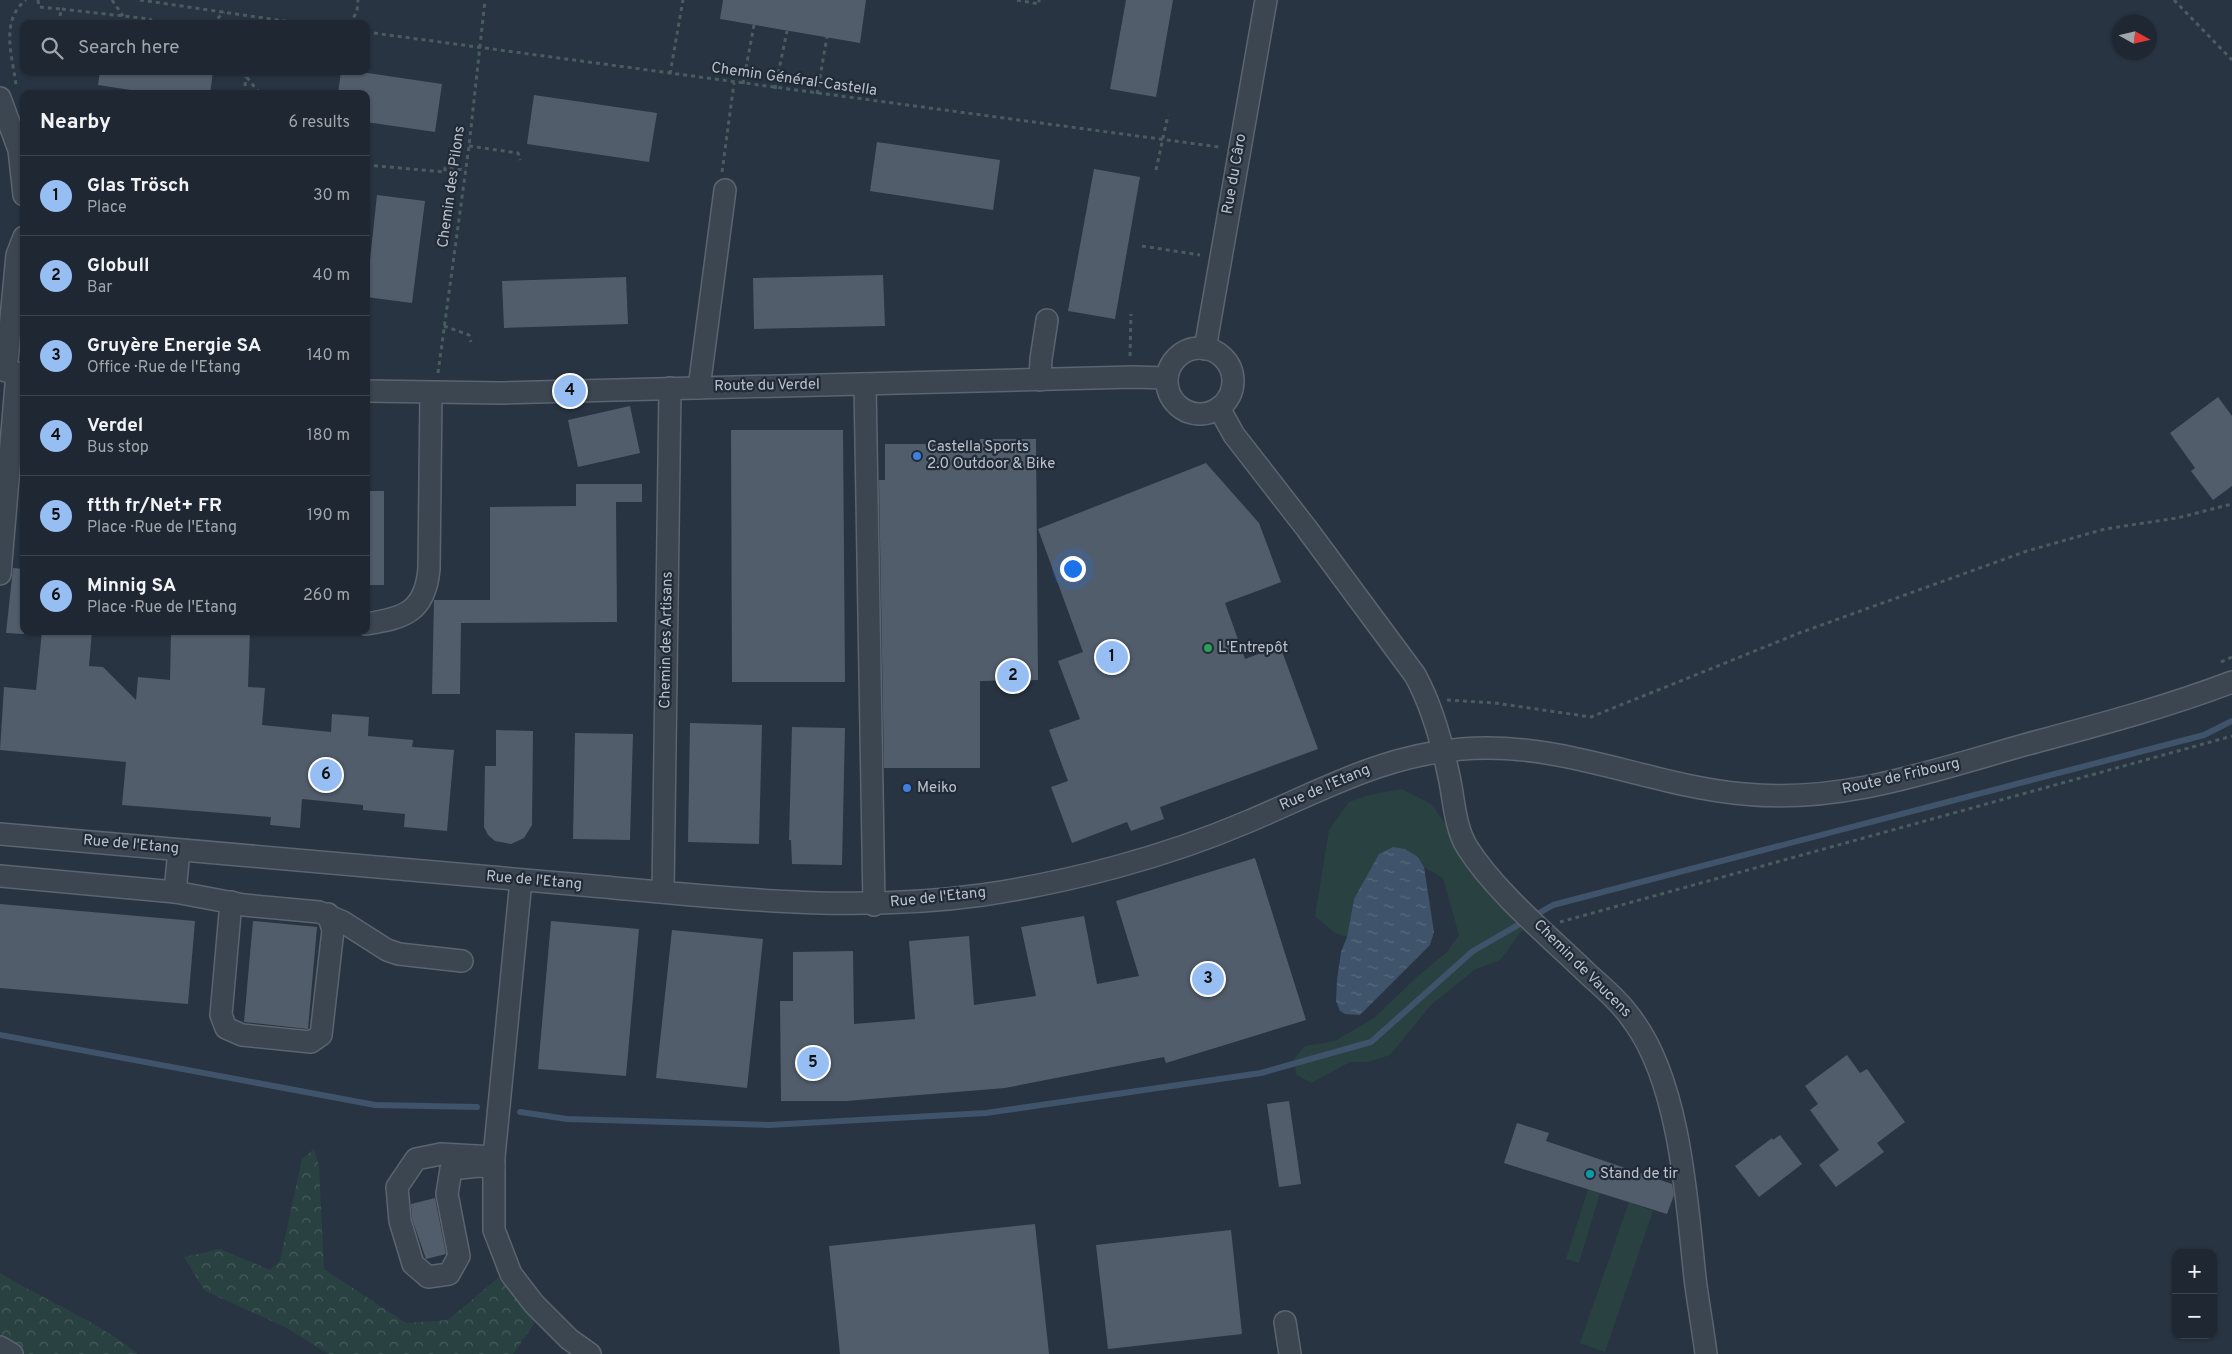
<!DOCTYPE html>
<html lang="en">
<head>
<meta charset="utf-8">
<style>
  :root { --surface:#1e2732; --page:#262f3a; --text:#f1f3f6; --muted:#a1a5ac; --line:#3c444d; --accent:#97bef3 }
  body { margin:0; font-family:Overpass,sans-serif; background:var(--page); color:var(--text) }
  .controls { position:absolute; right:15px; bottom:15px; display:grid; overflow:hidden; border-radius:10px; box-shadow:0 1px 4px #0004 }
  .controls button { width:45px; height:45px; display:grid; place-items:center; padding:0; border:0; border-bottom:1px solid var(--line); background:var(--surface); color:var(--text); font:25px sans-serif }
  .compass { position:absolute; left:2112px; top:15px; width:45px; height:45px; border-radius:50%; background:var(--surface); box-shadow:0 1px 4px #0004; rotate:98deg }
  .you { position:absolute; left:1072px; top:568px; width:18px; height:18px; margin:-12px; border:4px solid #fff; border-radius:50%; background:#1a73e8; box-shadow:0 0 0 8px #1a73e833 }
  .badge { display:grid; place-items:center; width:32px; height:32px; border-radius:50%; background:var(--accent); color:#111; font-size:16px; font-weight:700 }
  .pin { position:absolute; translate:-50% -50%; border:2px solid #fff; box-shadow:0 1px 5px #0006 }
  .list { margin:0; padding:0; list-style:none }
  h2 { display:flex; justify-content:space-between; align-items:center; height:65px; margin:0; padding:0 20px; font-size:21px }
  h2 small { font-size:16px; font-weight:400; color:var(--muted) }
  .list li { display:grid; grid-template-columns:32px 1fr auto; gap:15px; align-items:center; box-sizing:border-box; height:80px; padding:0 20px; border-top:1px solid var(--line) }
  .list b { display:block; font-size:19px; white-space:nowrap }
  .list p { margin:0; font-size:16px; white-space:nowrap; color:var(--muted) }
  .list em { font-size:16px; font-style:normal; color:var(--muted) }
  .icon { flex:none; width:28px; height:28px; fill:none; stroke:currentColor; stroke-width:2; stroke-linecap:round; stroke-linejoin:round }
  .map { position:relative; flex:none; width:2232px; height:1354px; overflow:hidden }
  .search { position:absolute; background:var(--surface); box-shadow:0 1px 4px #0004; left:20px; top:20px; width:350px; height:55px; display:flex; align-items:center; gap:12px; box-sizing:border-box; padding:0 18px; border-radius:10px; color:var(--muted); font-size:19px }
  .panel { position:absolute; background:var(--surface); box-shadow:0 1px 4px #0004; left:20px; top:90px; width:350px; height:545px; border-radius:10px }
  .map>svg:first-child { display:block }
  .green { fill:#2a4142 }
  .forest { fill:url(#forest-crowns) }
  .water { fill:url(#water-ripples) }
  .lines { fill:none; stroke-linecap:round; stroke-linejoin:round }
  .stream { stroke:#3f536a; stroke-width:6 }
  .building { fill:#525d6c }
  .minor-casing { stroke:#5b646f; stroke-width:24 }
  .path { stroke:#495d5f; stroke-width:3; stroke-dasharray:4 4; stroke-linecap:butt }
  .minor { stroke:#3c4651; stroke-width:21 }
  .shop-dot { fill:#3f7fe0; stroke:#212b37; stroke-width:2 }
  .leisure-dot { fill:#2e9e5b; stroke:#212b37; stroke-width:2 }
  .culture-dot { fill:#0f9aa8; stroke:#212b37; stroke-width:2 }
  .labels { text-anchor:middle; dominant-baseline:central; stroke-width:4.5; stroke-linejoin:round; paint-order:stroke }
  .street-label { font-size:15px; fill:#bac1cb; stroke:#212b37 }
  .poi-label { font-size:15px; fill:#bac1cb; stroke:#212b37; text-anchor:start }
</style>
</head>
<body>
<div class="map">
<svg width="2232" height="1354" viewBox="0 0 2232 1354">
  <defs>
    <pattern id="forest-crowns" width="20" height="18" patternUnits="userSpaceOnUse" patternTransform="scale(1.25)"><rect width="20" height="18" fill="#2a4142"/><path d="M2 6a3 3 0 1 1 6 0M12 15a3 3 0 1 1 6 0" fill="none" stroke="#475b5c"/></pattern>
    <pattern id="water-ripples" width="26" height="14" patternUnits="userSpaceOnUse" patternTransform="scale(1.25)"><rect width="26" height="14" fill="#3f536a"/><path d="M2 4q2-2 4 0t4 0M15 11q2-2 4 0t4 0" fill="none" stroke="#596a7e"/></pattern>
  </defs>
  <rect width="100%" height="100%" fill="#283442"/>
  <g class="green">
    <path d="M1402,789l29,15 63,88 30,36 -24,32 -26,10 -43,35 -41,50 -22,7h-18l-39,21 -15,-9 -2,-15 11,-13 30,-5 39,-23 45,-43 27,-22 13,-18 -16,-57 -19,-11 -6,-11 -64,43 -7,38 -12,-4 -20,-17 14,-86 20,-28 20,-7z"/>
    <path d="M1588,1189l12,4 -21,70 -13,-4z"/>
    <path d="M1629,1202l24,9 -48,141 -25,-9z"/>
  </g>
  <g class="forest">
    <path d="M314,1149l5,17 5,103 82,54 42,-3 50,-42 12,12 24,14v20l-21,30h-184l-46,-28 -78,-35 -21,-34 36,-8 50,21 10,-9 22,-102z"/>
    <path d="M0,1273c46,28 96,47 138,81h-126l-12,-7z"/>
  </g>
  <path class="water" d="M1393,847l12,2 13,8 6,10 10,65 -4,13 -70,70 -15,-1 -5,-3 -4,-10 1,-21 4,-28 6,-15 7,-38 25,-45z"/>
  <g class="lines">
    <g class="stream">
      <path d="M0,1035l375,70 102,2"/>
      <path d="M520,1112l47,7 202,6 217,-12 275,-40 110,-31 102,-91 80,-46 651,-170 28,-14"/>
    </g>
  </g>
  <g class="building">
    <path d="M723,0h143l-6,43 -140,-24z"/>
    <path d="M1126,0h47l-17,97 -46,-8z"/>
    <path d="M100,71h113l-3,23h-53l-59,-9z"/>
    <path d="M341,71h13l88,13 -7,48 -69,-10v-28h-28z"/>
    <path d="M534,95l123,18 -8,49 -122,-18z"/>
    <path d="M877,142l123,18 -7,50 -123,-19z"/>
    <path d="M1094,169l46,8 -25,142 -47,-8z"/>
    <path d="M377,195l48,6 -13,102 -46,-6z"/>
    <path d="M883,275l2,51 -131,3 -1,-51z"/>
    <path d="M626,277l2,47 -124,4 -2,-47z"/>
    <path d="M2218,397l14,19v70l-19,14 -22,-29 4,-3 -25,-35z"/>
    <path d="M630,406l10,47 -62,14 -10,-47z"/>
    <path d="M731,430h112l2,252h-113z"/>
    <path d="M980,439h56l2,241 -58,1v87h-96l-5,-288h6v-36h95z"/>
    <path d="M1206,463l53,60 22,59 -56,21 20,56 35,-13 38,103 -158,58 4,12 -33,12 -4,-9 -55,21 -21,-56 17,-6 -19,-51 31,-11 -22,-58 25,-9 -45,-123z"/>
    <path d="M576,484h66v18h-26l1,120 -156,1 -1,71h-28l2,-94h56v-93l86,-1z"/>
    <rect x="366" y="491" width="18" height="94"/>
    <path d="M13,568l11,1v65l-18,-1z"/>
    <path d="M42,631h50l-3,35 14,1 33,33 2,-23 32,3 1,-49h79l-2,56 17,1 -3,37 69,7 1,-18 37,3 -1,19 45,4 -1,7 42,3 -7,81 -43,-4 1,-13 -42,-4v-5l-61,-6 -2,29 -30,-3 1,-8 -149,-12 4,-43 -126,-12 4,-63 32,3z"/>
    <path d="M690,723l72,2 -3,119 -71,-2z"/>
    <path d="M792,727l53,1 -3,137 -50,-1 -1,-24h-2z"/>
    <path d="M496,730l37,1 -1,94 -8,13 -13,6 -16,-3 -7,-6 -4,-8 1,-61h11z"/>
    <path d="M575,733l58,1 -3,106 -57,-1z"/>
    <path d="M1255,858l51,162 -140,43 -2,-6 -159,31 -159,13h-65l-1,-100h13v-49l60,-1 1,73 61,-5 -6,-78 60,-5 5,69 62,-9 -15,-69 63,-11 13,68 42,-8 -23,-75z"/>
    <path d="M0,904l195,17 -7,83 -188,-16z"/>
    <path d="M253,921l64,6 -9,102 -64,-7z"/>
    <path d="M551,921l88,8 -13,147 -88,-7z"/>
    <path d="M672,930l91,9 -16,149 -91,-10z"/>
    <path d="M1847,1055l13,18 7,-4 38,53 -28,21 7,9 -48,35 -17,-22 20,-15 -29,-40 8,-6 -13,-18z"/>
    <path d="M1289,1101l12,83 -22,3 -12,-83z"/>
    <path d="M1517,1123l32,10 -3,8 126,43 2,11 -7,19 -163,-51z"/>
    <path d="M1780,1135l22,29 -43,33 -24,-31 37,-28 1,2z"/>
    <path d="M435,1198l11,56 -20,5 -14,-40 -1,-15z"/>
    <path d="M1035,1224l14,130h-209l-11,-108z"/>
    <path d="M1231,1230l11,104 -134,15 -12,-104z"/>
  </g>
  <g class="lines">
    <g class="minor-casing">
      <g id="minor">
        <path d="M0,98l19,52 5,45"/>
        <circle cx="1200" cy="381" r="33"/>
        <path d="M1205,349l61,-349"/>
        <path d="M6,371l11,-116 7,-18"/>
        <path d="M1040,380l1,-21 6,-39"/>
        <path d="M865,384l9,521"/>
        <path d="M699,388l26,-198"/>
        <path d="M366,391l136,2 631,-16 34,1"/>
        <path d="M1219,408l15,27 73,94 108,146c16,29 26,64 33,97 6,24 6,54 19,75 29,46 83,90 122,128 16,14 33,29 45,47 46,63 53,180 61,256 3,25 8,51 11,76"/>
        <path d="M0,574l17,-201"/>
        <path d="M366,624c40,-6 59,-13 63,-55l2,-176"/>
        <path d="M0,834c190,17 380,34 571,50 137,12 274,30 411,11 88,-13 183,-38 265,-73 74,-31 133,-66 215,-73 102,-8 184,36 282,45 96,10 188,-23 280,-49 70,-19 140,-37 208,-63"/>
        <path d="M0,876l175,16 69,13 75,7 24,10 44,28 12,4 63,7"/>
        <path d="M521,880l-27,277v73l17,44 23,30 35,35 21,15"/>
        <path d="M175,892l4,-42"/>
        <path d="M663,892l7,-504"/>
        <path d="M231,902l-10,113 5,13 16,7 69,7 10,-7 12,-105 -5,-16"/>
        <path d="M494,1167l-16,-1 -27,3 -4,25 12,62 -10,18 -21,3 -15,-13 -13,-43 -3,-34 19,-28 25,-5 53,3"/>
        <path d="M1285,1322l5,32"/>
        <path d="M0,1347l12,7"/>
      </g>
    </g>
    <g class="path">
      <path d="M38,0l1,7 22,2"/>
      <path d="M112,0l11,16"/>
      <path d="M140,0l165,24"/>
      <path d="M1017,0l22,4v-4"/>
      <path d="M2174,0l58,60"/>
      <path d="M59,24l2,-15 89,10 4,5"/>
      <path d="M212,24l12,-12"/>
      <path d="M349,24l8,-12 1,-12"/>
      <path d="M366,32l853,115"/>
      <path d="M242,71l18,23"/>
      <path d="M670,74l13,-74"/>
      <path d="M16,84c-4,-28 -16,-64 10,-84"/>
      <path d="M743,84l11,-59"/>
      <path d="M775,89l12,-58"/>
      <path d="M244,94l2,-17"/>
      <path d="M817,94l10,-57"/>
      <path d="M469,146l49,7 2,7"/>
      <path d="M366,165l79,7v-4l21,2"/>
      <path d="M1156,170l12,-55"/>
      <path d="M722,172l12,-89"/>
      <path d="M1142,246l58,9"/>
      <path d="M444,326l25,9 2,7"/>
      <path d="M1130,356l1,-42"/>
      <path d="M438,373l31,-227 16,-146"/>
      <path d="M2221,662l11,-5"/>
      <path d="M1447,700l48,3 96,14 211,-85 225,-81 78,-22 72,-11 55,-14"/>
      <path d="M1560,922l672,-186"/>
    </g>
    <use href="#minor" class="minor"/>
  </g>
  <g class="shop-dot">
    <circle cx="917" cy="456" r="5"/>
    <circle cx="907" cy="788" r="5"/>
  </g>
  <circle class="leisure-dot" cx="1208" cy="648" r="5"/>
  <circle class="culture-dot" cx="1590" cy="1174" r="5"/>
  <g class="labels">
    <g class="street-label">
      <text transform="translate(794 80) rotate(8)">Chemin Général-Castella</text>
      <text transform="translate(1235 174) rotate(-80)">Rue du Câro</text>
      <text transform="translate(452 187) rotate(-82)">Chemin des Pilons</text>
      <text transform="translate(767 386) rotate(-1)">Route du Verdel</text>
      <text transform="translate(667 640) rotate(-89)">Chemin des Artisans</text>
      <text transform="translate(1901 777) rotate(-13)">Route de Fribourg</text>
      <text transform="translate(1325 788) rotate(-23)">Rue de l'Etang</text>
      <text transform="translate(131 845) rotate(5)">Rue de l'Etang</text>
      <text transform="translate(534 881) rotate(5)">Rue de l'Etang</text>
      <text transform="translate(938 898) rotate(-6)">Rue de l'Etang</text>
      <text transform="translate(1582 969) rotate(45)">Chemin de Vaucens</text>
    </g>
    <g class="poi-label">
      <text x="927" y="447">Castella Sports<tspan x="927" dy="17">2.0 Outdoor &amp; Bike</tspan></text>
      <text x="1218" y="648">L'Entrepôt</text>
      <text x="917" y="788">Meiko</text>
      <text x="1600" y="1174">Stand de tir</text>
    </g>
  </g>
</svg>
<div class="controls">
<button>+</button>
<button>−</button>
</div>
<svg class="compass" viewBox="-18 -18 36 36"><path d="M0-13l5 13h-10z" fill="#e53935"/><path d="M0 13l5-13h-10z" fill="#a1a5ac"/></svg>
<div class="you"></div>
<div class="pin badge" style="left:1112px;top:657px">1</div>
<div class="pin badge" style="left:1013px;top:676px">2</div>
<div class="pin badge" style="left:1208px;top:979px">3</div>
<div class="pin badge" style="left:570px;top:391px">4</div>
<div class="pin badge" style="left:813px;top:1063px">5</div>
<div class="pin badge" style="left:326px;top:775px">6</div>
<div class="search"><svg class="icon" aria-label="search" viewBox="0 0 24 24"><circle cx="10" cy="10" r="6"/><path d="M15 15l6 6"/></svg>Search here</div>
<section class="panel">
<h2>Nearby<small>6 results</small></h2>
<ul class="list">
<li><span class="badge">1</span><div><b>Glas Trösch</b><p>Place</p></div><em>30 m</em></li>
<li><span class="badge">2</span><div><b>Globull</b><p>Bar</p></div><em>40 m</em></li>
<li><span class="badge">3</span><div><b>Gruyère Energie SA</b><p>Office · Rue de l'Etang</p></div><em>140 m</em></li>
<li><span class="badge">4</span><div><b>Verdel</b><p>Bus stop</p></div><em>180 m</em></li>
<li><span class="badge">5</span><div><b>ftth fr/Net+ FR</b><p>Place · Rue de l'Etang</p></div><em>190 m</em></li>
<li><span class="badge">6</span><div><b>Minnig SA</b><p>Place · Rue de l'Etang</p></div><em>260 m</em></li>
</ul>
</section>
</div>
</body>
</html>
